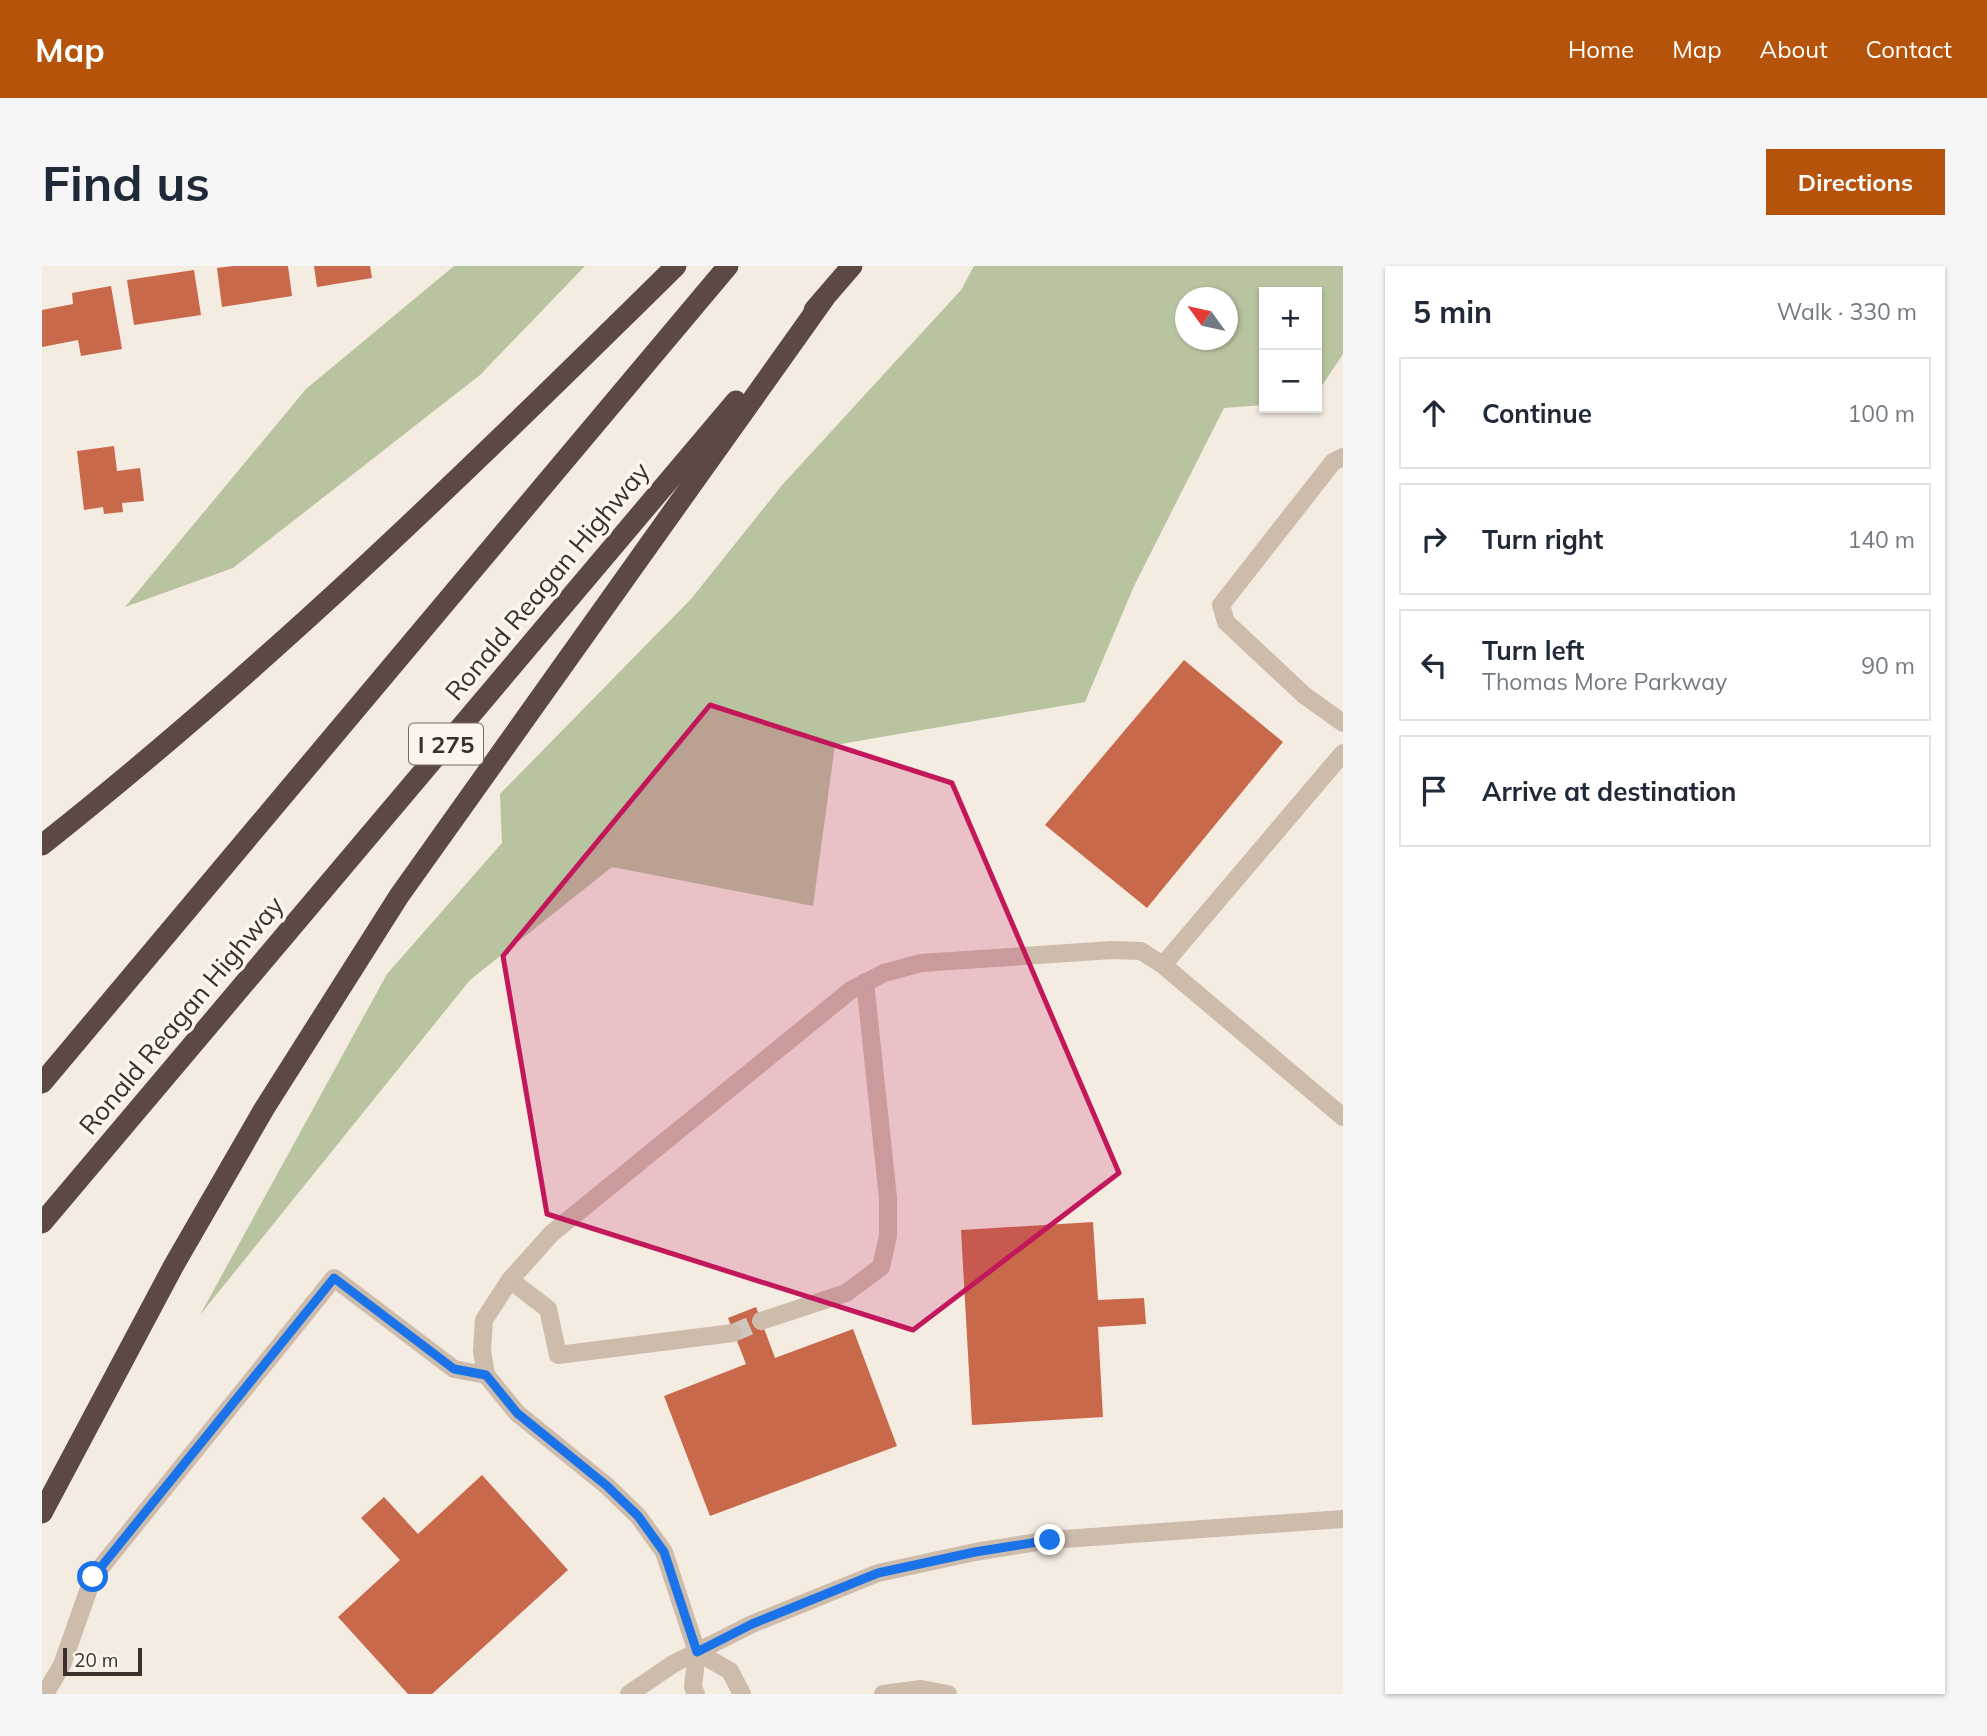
<!DOCTYPE html>
<html lang="en">
<head>
<meta charset="utf-8">
<style>
  :root { --surface:#fff; --page:#f6f6f7; --text:#1f2937; --muted:#747a83; --line:#e0e1e3; --accent:#b45309 }
  body { margin:0; font-family:Mulish,sans-serif; background:var(--page); color:var(--text) }
  .controls { position:absolute; right:21px; top:21px; display:grid; overflow:hidden; border-radius:0px; box-shadow:0 2px 5px #0004 }
  .controls button { width:63px; height:63px; display:grid; place-items:center; padding:0; border:0; border-bottom:2px solid var(--line); background:var(--surface); color:var(--text); font:35px sans-serif }
  .compass { position:absolute; left:1133px; top:21px; width:63px; height:63px; border-radius:50%; background:var(--surface); box-shadow:0 2px 5px #0004; rotate:303deg }
  .scale { position:absolute; left:21px; bottom:18px; width:79px; box-sizing:border-box; padding-left:7px; border:4px solid #3b302b; border-top:0; font-size:19px; line-height:24px; white-space:nowrap; color:#3b302b; -webkit-text-stroke:5px #fbf5ee; paint-order:stroke }
  .stop { position:absolute; width:21px; height:21px; margin:-16px; border:5px solid #1a73e8; border-radius:50%; background:#fff }
  .stop.end { background:#1a73e8; border-color:#fff; box-shadow:0 2px 7px #0008 }
  .list { margin:0; padding:0; list-style:none }
  h2 { display:flex; justify-content:space-between; align-items:center; height:91px; margin:0; padding:0 28px; font-size:30px }
  h2 small { font-size:23px; font-weight:400; color:var(--muted) }
  .list li { display:grid; grid-template-columns:46px 1fr auto; gap:21px; align-items:center; box-sizing:border-box; height:112px; margin:0 14px 14px; padding:0 14px; border:2px solid var(--line); border-radius:0px }
  .list b { display:block; font-size:26px; white-space:nowrap }
  .list p { margin:0; font-size:23px; white-space:nowrap; color:var(--muted) }
  .list em { font-size:23px; font-style:normal; color:var(--muted) }
  .icon { flex:none; width:38px; height:38px; fill:none; stroke:currentColor; stroke-width:2; stroke-linecap:round; stroke-linejoin:round }
  .map { position:relative; flex:none; width:1301px; height:1428px; overflow:hidden; border-radius:0px }
  header { display:flex; align-items:center; gap:42px; box-sizing:border-box; height:98px; padding:0 35px; background:var(--accent); color:#fff }
  header strong { font-size:33px }
  nav { display:flex; gap:38px; margin-inline-start:auto; font-size:24px }
  .intro { display:flex; align-items:center; justify-content:space-between; box-sizing:border-box; height:168px; padding:0 42px }
  h1 { margin:0; font-size:49px }
  .button { padding:18px 32px; border-radius:0px; background:var(--accent); color:#fff; font-size:24px; font-weight:700 }
  main { display:flex; gap:42px; padding:0 42px }
  aside { flex:1; background:var(--surface); border-radius:0px; box-shadow:0 2px 5px #0004 }
  .map>svg:first-child { display:block }
  .green { fill:#b8c4a0; fill-rule:evenodd }
  .building { fill:#c8694b }
  .lines { fill:none; stroke-linecap:round; stroke-linejoin:round }
  .minor-tunnel { stroke:#cfc6bd; stroke-width:18; stroke-dasharray:18 9; stroke-linecap:butt }
  .minor { stroke:#cdbbac; stroke-width:18 }
  .highway { stroke:#5c4a42; stroke-width:21 }
  .route { stroke:#1a73e8; stroke-width:9 }
  .marked { fill:#c2185b; fill-opacity:0.2; stroke:#c2185b; stroke-width:5; stroke-linejoin:round }
  .labels { text-anchor:middle; dominant-baseline:central; stroke-width:7; stroke-linejoin:round; paint-order:stroke }
  .shield { fill:#fbf5ee; stroke:#756b66; stroke-width:2 }
  .shield-label { font-size:24px; font-weight:bold; fill:#3b302b }
  .street-label { font-size:26px; fill:#3b302b; stroke:#fbf5ee }
</style>
</head>
<body>
<header>
<strong>Map</strong>
<nav><a>Home</a><a>Map</a><a>About</a><a>Contact</a></nav>
</header>
<div class="intro"><h1>Find us</h1><a class="button">Directions</a></div>
<main>
<div class="map">
<svg width="1301" height="1428" viewBox="0 0 1301 1428">
  <rect width="100%" height="100%" fill="#f4ebe1"/>
  <g class="green">
    <path d="M412,0h131l-105,109 -247,193 -108,39 181,-218z"/>
    <path d="M932,0h369v88l-26,39v-101h-53v113l-40,3 -90,178 -49,116 -250,43 -22,161 -201,-39 -142,113 -270,335 187,-341 115,-131 -2,-49 191,-195 92,-115 178,-194zM1143,32h42v42h-42z"/>
  </g>
  <g class="building">
    <path d="M191,0h55l4,30 -70,11 -5,-39z"/>
    <path d="M272,0h56l2,12 -55,9z"/>
    <path d="M152,4l7,45 -67,10 -7,-45z"/>
    <path d="M69,20l11,63 -41,7 -3,-16 -36,7v-37l31,-6 -1,-11z"/>
    <path d="M72,180l3,25 23,-3 4,33 -22,2 1,9 -19,2 -1,-7 -19,3 -7,-59z"/>
    <path d="M1142,394l99,82 -136,166 -102,-83z"/>
    <path d="M1051,956l5,78 46,-2 2,26 -48,3 5,90 -131,8 -11,-195z"/>
    <path d="M714,1041l19,51 78,-29 44,117 -187,70 -46,-120 82,-32 -18,-46z"/>
    <path d="M440,1209l86,95 -136,124h-24l-70,-77 62,-57 -39,-42 23,-21 34,37z"/>
  </g>
  <g class="lines">
    <path class="minor-tunnel" d="M691,1067l28,-12"/>
    <g class="minor">
      <path d="M1301,191l-10,5 -112,143 5,17 78,73 39,28"/>
      <path d="M1121,699l180,-212"/>
      <path d="M468,1014l38,29 10,46 175,-22"/>
      <path d="M719,1055l85,-28 35,-26 7,-31v-38l-23,-216"/>
      <path d="M655,1386l33,19 12,23"/>
      <path d="M3,1428l17,-29 31,-88 241,-299 120,91 32,6"/>
      <path d="M587,1428l44,-30 79,-40 126,-51 97,-21 75,-12 293,-21"/>
      <path d="M654,1428l-3,-7 4,-35 -33,-100 -26,-36 -31,-30 -90,-73 -31,-38 -4,-24 2,-31 26,-40 41,-46 300,-244 33,-17 37,-10 191,-13 29,1 22,14 180,152"/>
      <path d="M841,1428l38,-5 27,5"/>
    </g>
    <g class="highway">
      <path d="M772,44l38,-44"/>
      <path d="M0,579c225,-178 430,-378 634,-579"/>
      <path d="M0,817l686,-817"/>
      <path d="M0,957l694,-822"/>
      <path d="M0,1247l132,-248 90,-156 135,-213 425,-597"/>
    </g>
  </g>
  <g class="lines">
    <path class="route" d="M51,1311l241,-299 120,91 32,6 31,38 90,73 31,30 26,36 33,100 55,-28 126,-51 97,-21 75,-12"/>
  </g>
  <path class="marked" d="M668,439l242,78 167,390 -206,157 -366,-116 -44,-258z"/>
  <g class="labels">
    <rect class="shield" x="367" y="457.5" width="74" height="41" rx="5"/>
    <g class="shield-label">
      <text x="404" y="478">I 275</text>
    </g>
    <g class="street-label">
      <text transform="translate(505 315) rotate(-50)">Ronald Reagan Highway</text>
      <text transform="translate(139 749) rotate(-50)">Ronald Reagan Highway</text>
    </g>
  </g>
</svg>
<div class="controls">
<button>+</button>
<button>−</button>
</div>
<svg class="compass" viewBox="-18 -18 36 36"><path d="M0-13l5 13h-10z" fill="#e53935"/><path d="M0 13l5-13h-10z" fill="#747a83"/></svg>
<div class="scale">20 m</div>
<div class="stop" style="left:51px;top:1311px"></div>
<div class="stop end" style="left:1008px;top:1274px"></div>
</div>
<aside>
<h2>5 min<small>Walk · 330 m</small></h2>
<ul class="list">
<li><svg class="icon" aria-label="ahead" viewBox="0 0 24 24"><path d="M12 20V5M6 11l6-6 6 6"/></svg><div><b>Continue</b></div><em>100 m</em></li>
<li><svg class="icon" aria-label="right" viewBox="0 0 24 24"><path d="M7 20v-9h11M14 6l5 5-5 5"/></svg><div><b>Turn right</b></div><em>140 m</em></li>
<li><svg class="icon" aria-label="left" viewBox="0 0 24 24"><path d="M17 20v-9H6M10 6l-5 5 5 5"/></svg><div><b>Turn left</b><p>Thomas More Parkway</p></div><em>90 m</em></li>
<li><svg class="icon" aria-label="arrive" viewBox="0 0 24 24"><path d="M6 21V4h12l-3 4 3 4H6"/></svg><div><b>Arrive at destination</b></div></li>
</ul>
</aside>
</main>
</body>
</html>
